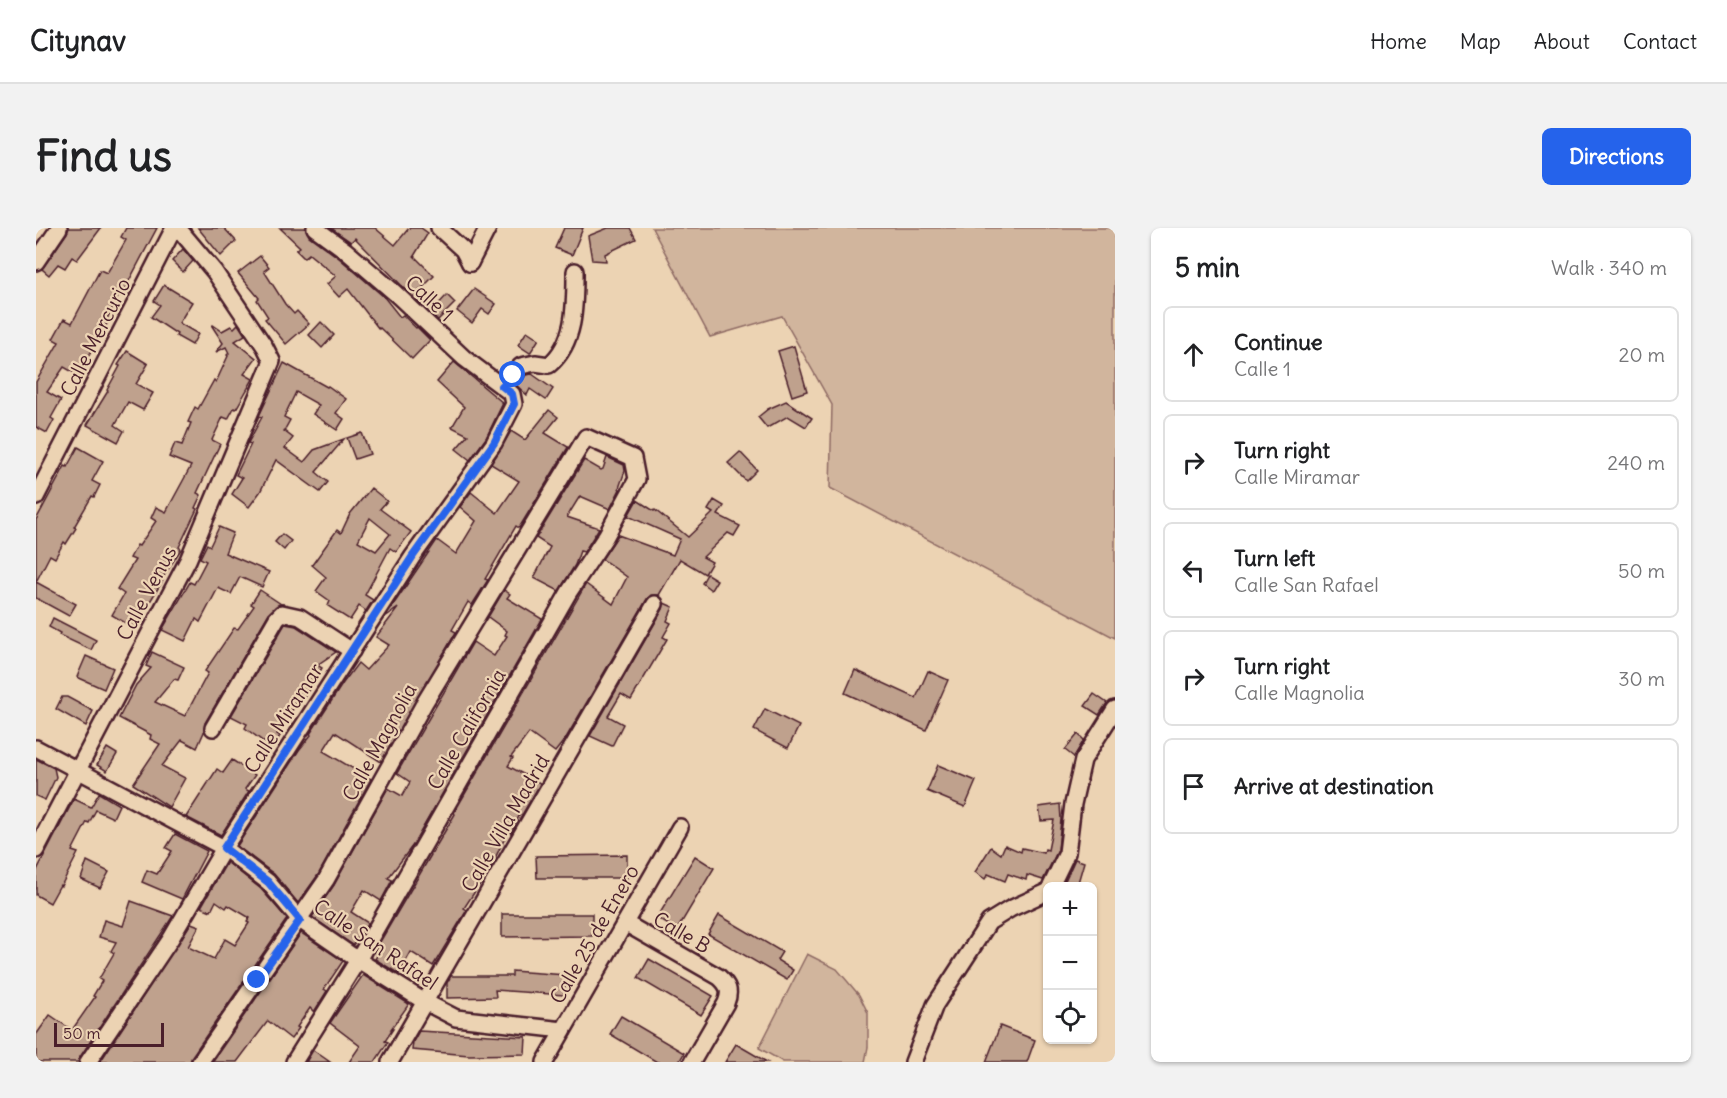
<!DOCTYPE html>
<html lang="en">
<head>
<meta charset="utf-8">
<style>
  :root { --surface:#fff; --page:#f2f2f2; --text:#202124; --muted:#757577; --line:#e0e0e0; --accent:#2563eb }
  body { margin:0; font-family:Delius,sans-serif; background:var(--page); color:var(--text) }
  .controls { position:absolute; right:18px; bottom:18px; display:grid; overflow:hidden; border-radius:9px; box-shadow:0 2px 4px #0004 }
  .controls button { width:54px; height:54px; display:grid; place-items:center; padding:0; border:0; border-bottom:2px solid var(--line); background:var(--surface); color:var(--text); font:30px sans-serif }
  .scale { position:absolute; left:18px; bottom:15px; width:110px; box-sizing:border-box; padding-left:6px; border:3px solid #4a1f2b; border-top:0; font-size:16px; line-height:21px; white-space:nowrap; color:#4a1f2b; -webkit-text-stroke:4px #ecd3b3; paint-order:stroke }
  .stop { position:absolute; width:18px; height:18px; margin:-14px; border:4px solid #2563eb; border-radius:50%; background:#fff }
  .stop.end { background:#2563eb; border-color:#fff; box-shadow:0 2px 6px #0008 }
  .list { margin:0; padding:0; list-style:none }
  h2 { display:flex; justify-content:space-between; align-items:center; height:78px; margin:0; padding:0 24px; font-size:26px }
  h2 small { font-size:20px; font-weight:400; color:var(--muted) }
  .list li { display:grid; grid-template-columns:39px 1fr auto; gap:18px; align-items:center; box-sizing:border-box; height:96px; margin:0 12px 12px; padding:0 12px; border:2px solid var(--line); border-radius:9px }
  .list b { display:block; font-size:22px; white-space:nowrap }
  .list p { margin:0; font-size:20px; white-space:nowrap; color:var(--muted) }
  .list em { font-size:20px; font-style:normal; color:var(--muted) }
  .icon { flex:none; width:33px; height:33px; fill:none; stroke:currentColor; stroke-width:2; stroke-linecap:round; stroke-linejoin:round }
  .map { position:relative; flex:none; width:1079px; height:834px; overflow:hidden; border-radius:9px }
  header { display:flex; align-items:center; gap:36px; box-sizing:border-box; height:84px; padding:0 30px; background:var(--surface); border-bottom:2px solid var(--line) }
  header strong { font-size:28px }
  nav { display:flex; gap:33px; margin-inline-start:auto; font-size:21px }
  .intro { display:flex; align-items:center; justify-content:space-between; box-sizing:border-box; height:144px; padding:0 36px }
  h1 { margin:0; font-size:42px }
  .button { padding:15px 27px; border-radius:9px; background:var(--accent); color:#fff; font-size:21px; font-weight:700 }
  main { display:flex; gap:36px; padding:0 36px }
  aside { flex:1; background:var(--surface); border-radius:9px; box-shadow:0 2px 4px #0004 }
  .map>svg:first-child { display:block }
  .green { fill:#d1b59d; stroke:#8e6a64; stroke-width:1.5 }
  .building { fill:#bfa18d; stroke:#4a1f2b; stroke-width:1.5; fill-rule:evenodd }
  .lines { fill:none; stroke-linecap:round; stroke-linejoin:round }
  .street-casing { stroke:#4a1f2b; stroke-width:20 }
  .street { stroke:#ecd3b3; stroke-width:15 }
  .route { stroke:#2563eb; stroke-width:8 }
  .labels { text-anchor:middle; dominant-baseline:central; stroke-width:4.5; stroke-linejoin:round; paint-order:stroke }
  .street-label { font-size:20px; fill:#4a1f2b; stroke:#ecd3b3 }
</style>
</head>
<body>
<header>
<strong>Citynav</strong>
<nav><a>Home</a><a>Map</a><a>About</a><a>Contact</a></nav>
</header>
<div class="intro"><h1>Find us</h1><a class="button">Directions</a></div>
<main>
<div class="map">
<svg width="1079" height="834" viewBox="0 0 1079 834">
  <rect width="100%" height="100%" fill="#ecd3b3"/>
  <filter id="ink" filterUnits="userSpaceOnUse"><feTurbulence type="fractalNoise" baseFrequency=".0167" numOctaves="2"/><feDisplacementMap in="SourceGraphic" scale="12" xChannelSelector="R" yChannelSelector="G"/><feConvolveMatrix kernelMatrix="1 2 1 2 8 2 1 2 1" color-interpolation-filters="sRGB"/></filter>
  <g filter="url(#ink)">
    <g class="green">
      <path d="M616,0h463v410l-285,-150 2,-83 -50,-89 -72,21z"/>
      <path d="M771,726l30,15 22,26 9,18v34l-3,15h-82l-24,-14z"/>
    </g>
    <g class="building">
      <path d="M33,0h32l-24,32 -5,-3 -7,11 -7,-4 -9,11 -7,-6 25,-36z"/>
      <path d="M90,0h31l-36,68 -2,-1 -12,24 2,1 -31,55 -14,-8 -17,25 14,8 -10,18 3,2 -7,13 -11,-6v-45l23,-40 -6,-3 11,-20 8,4 28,-53 7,3 19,-33 -5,-3z"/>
      <path d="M162,0h26l12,13 -15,15z"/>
      <path d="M244,0h25l4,8 30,22 45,39 16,20 3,-2 13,13 1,-1 13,13 -18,19 -32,-31 -1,1 -31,-40 -9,8 -12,-13 9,-8 -27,-22 -5,4 -8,-8 4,-3z"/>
      <path d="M295,0h44l20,17 14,-17h12l7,5 -14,23 20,20 -21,21 -58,-59 -4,4z"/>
      <path d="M528,0h19l-11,27 -17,-7z"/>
      <path d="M572,0h22l6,11 -31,15 1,7 -14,-1 -4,-24z"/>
      <path d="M147,21l10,12 -10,11 -11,-11z"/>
      <path d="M224,28l9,11 -5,4 21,33 9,10 3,-3 12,13 -23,20 -21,-25 3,-2 -11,-17 2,-2 -21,-25z"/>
      <path d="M128,57l28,17 -13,21 19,11 -6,11 -16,-9 1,-2 -26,-17 9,-12 -6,-4z"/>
      <path d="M438,61l22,15 -7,10 -7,-5 -10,14 -15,-12z"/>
      <path d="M411,67l8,8 -17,17 -8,-7z"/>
      <path d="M285,94l13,13 -12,13 -13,-13z"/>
      <path d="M202,96l7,11 -10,6 21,17 -12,16 9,5 -17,30 -2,-1 -6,11 -5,-2 -11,23 8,4 -23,49 4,2 -6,13 2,1 -18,38 2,2 -19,30 1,1 -29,48 -22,-13 12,-21 -7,-5 18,-29 -5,-2 7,-13 2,1 17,-25 -5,-3 5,-11 10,5 25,-46 -22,-9 6,-14 7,2 9,-22 -3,-1 7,-15 3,2 16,-29 2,2 12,-26 -1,-1 2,-2 -3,-6 -10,5 7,-9 -11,-17 1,-1 9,6 9,-5 3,2z"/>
      <path d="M491,103l12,8 -9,14 -12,-8z"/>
      <path d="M758,118l13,45 -15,5 -14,-45z"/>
      <path d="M91,123l21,13 -12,20 17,9 -10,17 -15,-8 -13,23 9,6 -6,11 -31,-17 21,-34 -1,-1 13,-24 -2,-1z"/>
      <path d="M418,134l49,41 -17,35 -16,22 -14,-11 12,-14 -16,-8 12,-20 -27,-25z"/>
      <path d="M248,135l43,24 1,-1 18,13 -10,14 8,6 -7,11 -24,-16 6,-9 -23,-13 -12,25 6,3 -6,11 9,7 -8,10 19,14 10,-12 30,-11 -28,33 12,10 -8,10 -44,-32 -16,32 -11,15 -17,-13 10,-16 -6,-3 15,-31 -3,-1 14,-26 -3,-1z"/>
      <path d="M496,146l21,15 -7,11 -16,-11 -3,6 -11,-10 10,-10z"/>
      <path d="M750,173l26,17 -6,9 -18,-11 -21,12 -9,-11 10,-8z"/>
      <path d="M513,182l9,7 -13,16 23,14 -1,2 -48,79 -3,-2 -31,53 3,1 -16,25 -4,-3 -16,28 4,2 -75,130 -46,-30 -12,19 48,28 -53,96 -20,28 -24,-29 -37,-28 62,-96 12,-15 -1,-1 33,-51 15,-20 8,7 23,-25 -13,-8 22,-29 -13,9 52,-77 19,14 20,-33 -16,-14 11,-15 26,21 22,-32 -28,-17 20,-33 14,9z"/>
      <path d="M326,205l8,21 -15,5 -8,-21z"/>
      <path d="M42,219l25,14 -11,20 8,4 -6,12 -2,-1 -18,31 2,1 -10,16 -2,-2 -9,16 -5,-3 -14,27v-62l29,-54 2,1z"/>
      <path d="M704,224l17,18 -11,11 -18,-18z"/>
      <path d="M571,229l17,8 1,6 -6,17 1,1 -10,20 -30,-13 -13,21 32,11 -15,24 -4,-1 -5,14 -16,26 -25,-13 16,-31 -14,-9 48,-78 17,10 2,-1z"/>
      <path d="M335,260l16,13 -7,8 31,23 -15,20 -6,-4 -25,47 8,5 -7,11 -7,-5 -9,14 -22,-14 2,-5 -14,-10 10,-14 -14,-12 25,-35 4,3 9,-19zM334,290l20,16 -14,17 -18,-10z"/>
      <path d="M601,272l17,11 1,-1 33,27 25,-24 -5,-3 6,-10 10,6 -6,9 22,11 -6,10 -6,-3 -25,24 9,5 -7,12 -25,-15 -21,36h-8l-4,4 -81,139 -11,14 -26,-19 -18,24 2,1 -5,8 32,17 -1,3 -17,29 -2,-1 -9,19 -3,-1 -19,38 -25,38 3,2 -34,56 -22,-14 -12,22 -24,-15 3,-5 -4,-2 81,-138 -1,-1 132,-229 27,20 14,-27 -25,-18 16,-24 55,20 7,-16 -52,-23z"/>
      <path d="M183,299l14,6 -8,20 44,19 -7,15 -22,-10 -9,17 -13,-6 -18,34 -4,-3 -11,22 -23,-11 28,-48 4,2 12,-23 -6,-3 7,-14 3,2z"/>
      <path d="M246,306l9,7 -7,9 -9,-8z"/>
      <path d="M671,346l10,6 -6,10 -9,-7z"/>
      <path d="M0,354l40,22 -7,12 -33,-18z"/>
      <path d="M224,362l21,14 -12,9 -64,110 -1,9 -7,16 -15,-8 -20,26 23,12 -16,29 -36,-23 27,-40 -10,-5 1,-4 -32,-17 17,-33 15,-17 -5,-2 6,-14 32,15 -6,13 -4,-1 -19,23 30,14 23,-43 -3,-2 29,-43 4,1 16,-23 -3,-2z"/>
      <path d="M468,362l6,4 -3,4 35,21 -129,226 -25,33 4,2 -11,21 -17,-11 -13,22 17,11 -15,22 -41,-28 22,-32 54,-97 14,8 8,-14 -13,-9 76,-131 21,14 13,-20 -2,-1 2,-4 -19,-14z"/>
      <path d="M628,375l9,4 -6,14 4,2 -8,14 4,2 -36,61 -10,-6 -13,22 15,8 -11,22 -22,-10 73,-127z"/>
      <path d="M17,390l43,22 -5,10 -32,-15 1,-2 -11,-6z"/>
      <path d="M249,396l11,2 40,26 -19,13 5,3 -21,34 -3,-1 -21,33 3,2 -8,12 -27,-20 2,-4 -16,-8z"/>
      <path d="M50,428l27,12 -9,21 -27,-12z"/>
      <path d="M819,442l61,28 12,-27 20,9 -22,50 -81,-37z"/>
      <path d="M1058,466l13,9 -8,12 -14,-9z"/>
      <path d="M26,469h5l26,14 -7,15 -30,-17z"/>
      <path d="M729,481l34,17 -11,22 -34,-18z"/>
      <path d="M1042,506l6,6 -10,17 -9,-7z"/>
      <path d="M71,520l10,6 -10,17 -10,-6z"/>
      <path d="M0,531l18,9 2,9 -11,23 -9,-4z"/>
      <path d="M196,532l23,15 -10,14 4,2 -28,44 -35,-18 31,-48 6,4z"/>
      <path d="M902,537l38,16 -11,26 -38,-16z"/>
      <path d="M63,565l20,12 -6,13 -17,-8 -7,13 -2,-1 -15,29 6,2 -17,33 -1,-1 -10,18 -14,-8v-23l38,-73 17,8z"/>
      <path d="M1024,576l1,15 -3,31 -15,30 -16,-5 -1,5 -18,-6 -3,7 -17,-7 -3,5 -10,-7 16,-25 10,7 4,-9 16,7 1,-4 22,5 1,-4 3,1 6,-30 -13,1 -2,-14z"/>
      <path d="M139,606l32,17 -25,48 -40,-17 5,-12 10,4 15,-23 -6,-3z"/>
      <path d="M591,627v23h-90l-1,-22z"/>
      <path d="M659,628l19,12 -37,62 -20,-12z"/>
      <path d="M1039,631l9,3 -7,24 -14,-1z"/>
      <path d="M51,633l22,11 -9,16 -19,-9z"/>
      <path d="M191,634l34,27 26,30 -95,137 -2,6h-90l91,-139 8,3 -11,21 26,12 11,-20 10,6 14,-22 -2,-1 3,-4 -22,-13 -2,3 -10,-7 -5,10 -10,-4z"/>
      <path d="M95,673l42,15 -93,141 -2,5h-42v-27l14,-20 22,15 23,-33 -2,-1 9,-15 -3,-2 15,-26 -3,-2 5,-9 -17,-5 5,-17 19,6z"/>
      <path d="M466,686h90v22l-90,1z"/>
      <path d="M683,687l63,37 -5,8 16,10 -6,10 -79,-46z"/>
      <path d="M265,705l42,28 -19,28 3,2 -13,21 -4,-4 -13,19 2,1 -8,11 -23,-18 -31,41h-25z"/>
      <path d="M613,731l64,37 -12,19 -63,-37z"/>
      <path d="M476,743l54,4 -2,20 -69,-5 1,7 -49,1v-15l4,-7h61z"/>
      <path d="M327,747l46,29 -18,25h2l-8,12 3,1 -13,20h-26l11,-16 -30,-23z"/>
      <path d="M585,788l63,37 -5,9h-22l-47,-28z"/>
      <path d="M964,798l35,14 -8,22h-41z"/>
      <path d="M383,803l107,6 -1,17 -56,1 -57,-5 1,-8z"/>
      <path d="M700,816l31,18h-42z"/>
      <path d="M277,822l17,12h-24z"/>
    </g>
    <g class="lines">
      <g class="street-casing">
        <g id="street">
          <path d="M403,0l24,22 7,13"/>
          <path d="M0,34l23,-34"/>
          <path d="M434,35l18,-35"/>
          <path d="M466,158l19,-20 14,-3 14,2c27,-23 26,-61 26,-94"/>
          <path d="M0,269l138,-269"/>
          <path d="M177,500l64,-110 5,-5 18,4 52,34"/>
          <path d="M0,520l188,100 44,34 32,38 58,40 67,42 31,16 107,12"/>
          <path d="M0,622l152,-290 84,-199 -7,-14 -51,-76 -36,-43"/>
          <path d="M1015,658l16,-33 6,-49 10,-44 32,-51"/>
          <path d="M589,695l94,54c9,8 12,14 7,26l-34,59"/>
          <path d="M52,834l82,-122 54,-92 189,-292 81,-113 20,-39 -2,-10 -48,-36 -69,-65 -50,-43 -30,-22"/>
          <path d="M164,834l126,-182 99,-178 161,-265 47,21 4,21 -31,57 -37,56 -211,368 -64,102"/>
          <path d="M354,834l265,-458"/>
          <path d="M509,834l135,-235"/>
          <path d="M877,834l22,-57 54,-83 21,-13 37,-17"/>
        </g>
      </g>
      <use href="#street" class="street"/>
    </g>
  </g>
  <g class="lines" filter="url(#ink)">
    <path class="route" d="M221,752l43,-60 -32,-38 -44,-34 189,-292 81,-113 20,-39 -2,-10 -10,-8 11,-11"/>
  </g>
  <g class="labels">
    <g class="street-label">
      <text transform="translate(394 70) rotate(43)">Calle 1</text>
      <text transform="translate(59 109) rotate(-63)">Calle Mercurio</text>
      <text transform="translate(110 365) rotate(-62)">Calle Venus</text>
      <text transform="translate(247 490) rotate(-57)">Calle Miramar</text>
      <text transform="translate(430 501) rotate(-60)">Calle California</text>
      <text transform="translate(343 514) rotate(-61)">Calle Magnolia</text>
      <text transform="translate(469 595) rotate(-60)">Calle Villa Madrid</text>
      <text transform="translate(646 704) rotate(30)">Calle B</text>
      <text transform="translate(558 706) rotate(-60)">Calle 25 de Enero</text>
      <text transform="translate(340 716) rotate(34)">Calle San Rafael</text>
    </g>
  </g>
</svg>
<div class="controls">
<button>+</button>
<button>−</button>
<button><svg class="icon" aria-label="locate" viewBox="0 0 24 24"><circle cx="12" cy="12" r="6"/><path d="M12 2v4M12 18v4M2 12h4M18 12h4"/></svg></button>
</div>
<div class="scale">50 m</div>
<div class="stop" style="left:477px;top:147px"></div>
<div class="stop end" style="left:221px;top:752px"></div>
</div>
<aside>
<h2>5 min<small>Walk · 340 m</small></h2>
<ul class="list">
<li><svg class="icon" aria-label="ahead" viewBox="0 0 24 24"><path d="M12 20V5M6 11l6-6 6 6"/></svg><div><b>Continue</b><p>Calle 1</p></div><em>20 m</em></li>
<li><svg class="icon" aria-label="right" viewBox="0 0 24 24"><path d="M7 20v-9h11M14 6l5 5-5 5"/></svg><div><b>Turn right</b><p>Calle Miramar</p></div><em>240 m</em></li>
<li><svg class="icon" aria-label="left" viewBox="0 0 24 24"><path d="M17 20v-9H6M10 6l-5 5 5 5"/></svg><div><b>Turn left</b><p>Calle San Rafael</p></div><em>50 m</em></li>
<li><svg class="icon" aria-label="right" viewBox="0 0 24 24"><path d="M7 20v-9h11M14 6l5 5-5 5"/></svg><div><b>Turn right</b><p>Calle Magnolia</p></div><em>30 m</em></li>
<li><svg class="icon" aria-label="arrive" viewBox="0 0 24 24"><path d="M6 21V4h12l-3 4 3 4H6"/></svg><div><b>Arrive at destination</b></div></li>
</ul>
</aside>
</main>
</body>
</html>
